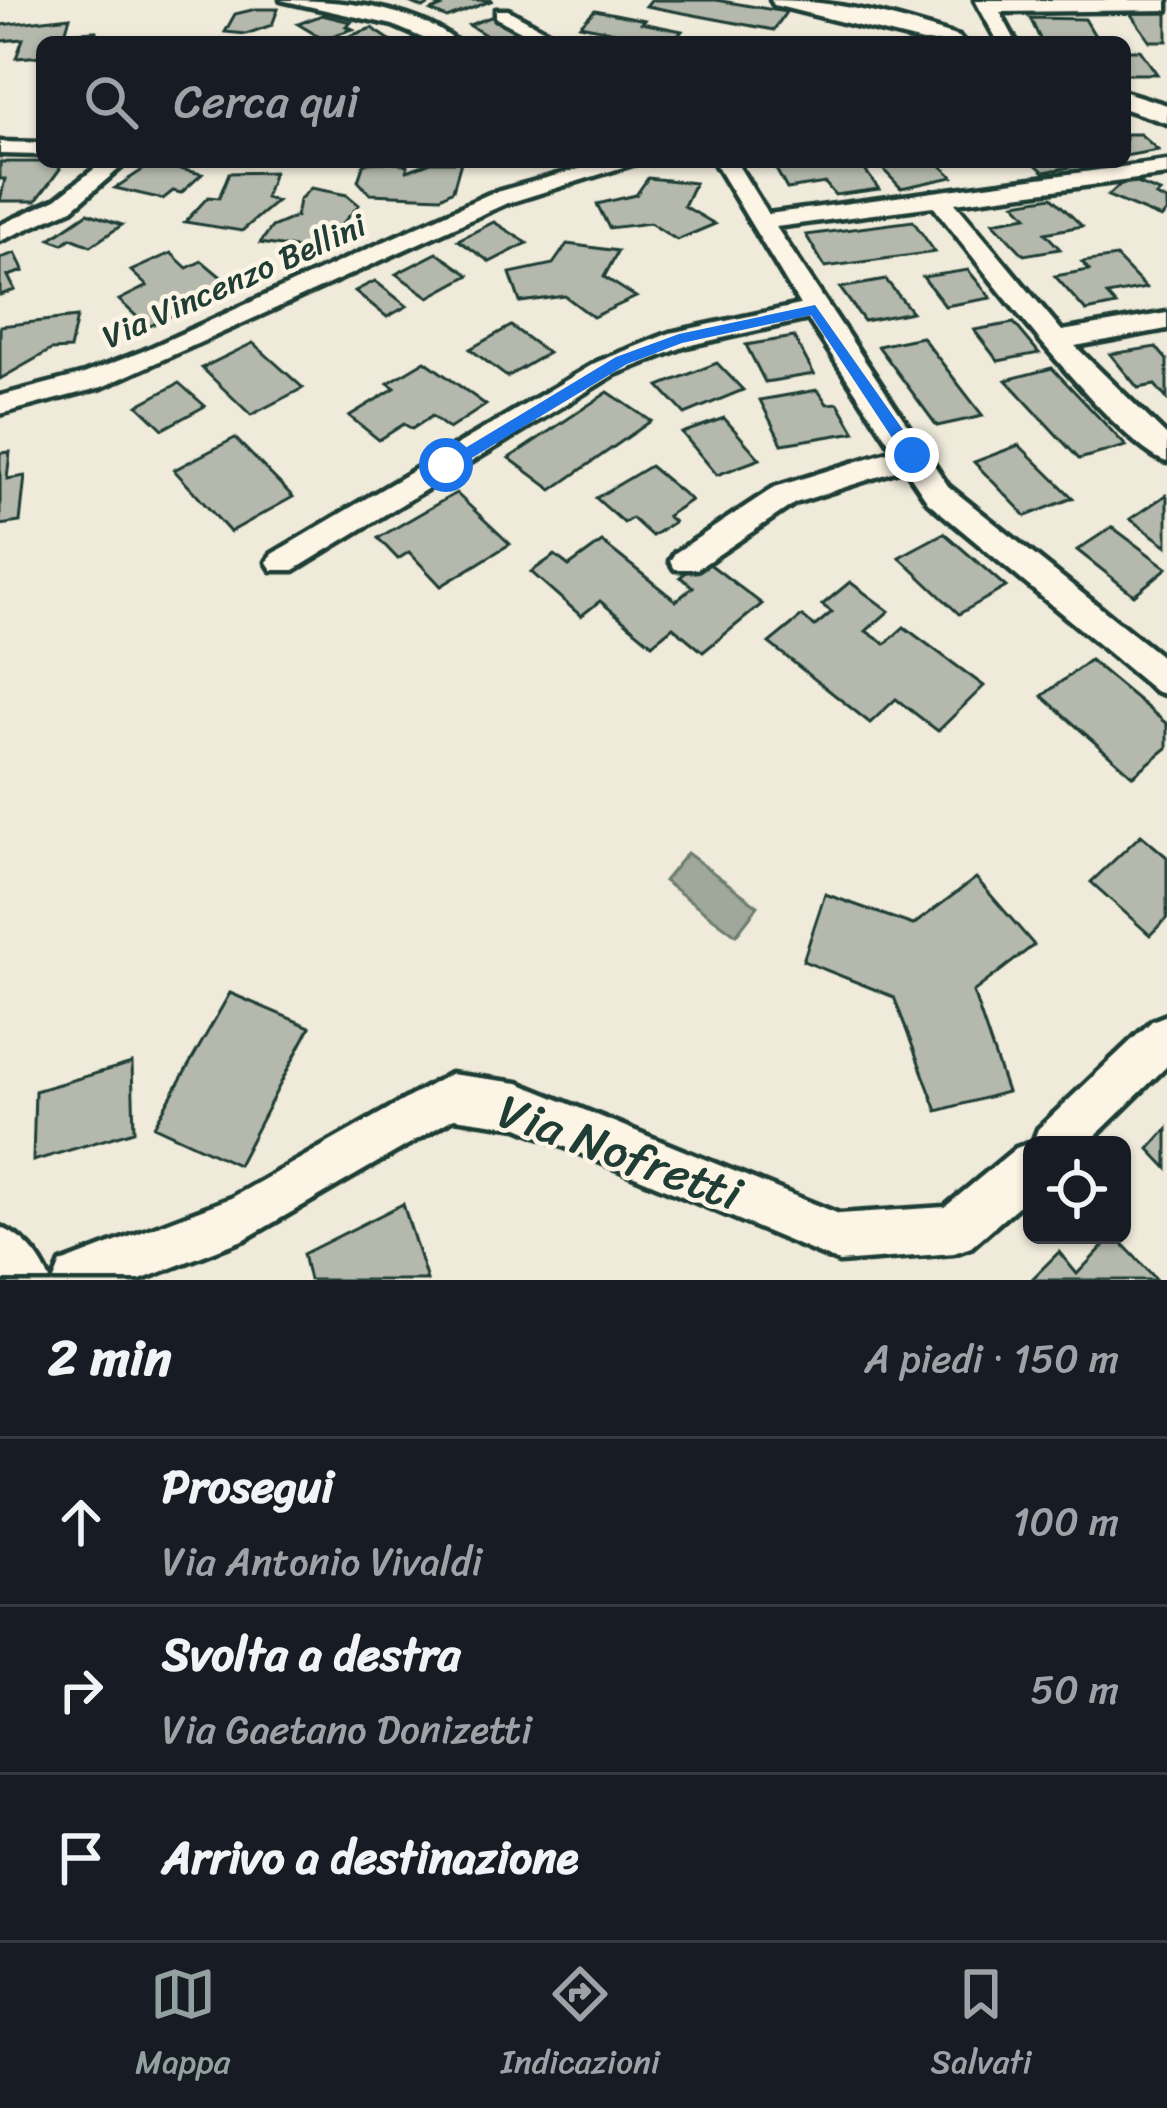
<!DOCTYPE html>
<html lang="it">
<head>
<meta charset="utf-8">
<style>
  :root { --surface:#171b24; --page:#242831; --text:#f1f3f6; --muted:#9ea1a6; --line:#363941; --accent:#92a19f }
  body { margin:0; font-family:Sriracha,sans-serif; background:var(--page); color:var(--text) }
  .controls { position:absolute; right:36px; bottom:36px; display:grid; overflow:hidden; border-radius:18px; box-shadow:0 3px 9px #0004 }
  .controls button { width:108px; height:108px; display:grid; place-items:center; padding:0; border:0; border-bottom:3px solid var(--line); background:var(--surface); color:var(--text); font:60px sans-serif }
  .stop { position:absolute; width:36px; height:36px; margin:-27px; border:9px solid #1a73e8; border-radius:50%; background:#fff }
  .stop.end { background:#1a73e8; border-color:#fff; box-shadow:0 3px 12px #0008 }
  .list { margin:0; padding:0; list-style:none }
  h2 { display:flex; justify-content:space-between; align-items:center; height:156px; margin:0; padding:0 48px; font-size:51px }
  h2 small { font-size:39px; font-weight:400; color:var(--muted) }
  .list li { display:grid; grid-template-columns:78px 1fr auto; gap:36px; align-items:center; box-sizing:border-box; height:168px; padding:0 48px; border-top:3px solid var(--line) }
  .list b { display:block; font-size:45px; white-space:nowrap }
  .list p { margin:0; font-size:39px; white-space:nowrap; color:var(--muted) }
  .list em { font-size:39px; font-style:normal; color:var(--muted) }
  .icon { flex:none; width:66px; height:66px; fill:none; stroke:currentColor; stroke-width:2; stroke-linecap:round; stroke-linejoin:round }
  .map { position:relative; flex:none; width:1167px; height:1280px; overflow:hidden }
  .search { position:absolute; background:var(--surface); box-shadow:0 3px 9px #0004; left:36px; right:36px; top:36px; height:132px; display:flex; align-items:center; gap:30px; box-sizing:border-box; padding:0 42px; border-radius:18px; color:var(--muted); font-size:45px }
  .sheet { height:660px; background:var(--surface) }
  nav { display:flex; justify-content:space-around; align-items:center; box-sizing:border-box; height:168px; border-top:3px solid var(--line); background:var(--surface); font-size:33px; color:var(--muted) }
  nav a { display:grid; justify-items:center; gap:6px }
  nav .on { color:var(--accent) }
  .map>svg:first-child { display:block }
  .water { fill:#9fa89a; stroke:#6c7d71; stroke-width:3 }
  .building { fill:#b5b9ad; stroke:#1f3d34; stroke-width:3 }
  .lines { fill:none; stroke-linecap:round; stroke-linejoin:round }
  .minor-casing { stroke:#1f3d34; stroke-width:9 }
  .secondary-casing { stroke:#1f3d34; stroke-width:9 }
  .minor { fill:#fcf5e5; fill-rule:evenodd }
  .secondary { fill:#fcf5e5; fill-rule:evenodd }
  .route { fill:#1a73e8 }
  .labels { text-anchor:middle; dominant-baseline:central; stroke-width:9; stroke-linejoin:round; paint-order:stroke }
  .far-street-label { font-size:33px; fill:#1f3d34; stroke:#fcf5e5 }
  .near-street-label { font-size:48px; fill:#1f3d34; stroke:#fcf5e5 }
</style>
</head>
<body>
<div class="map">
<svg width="1167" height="1280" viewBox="0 0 1167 1280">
  <rect width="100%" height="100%" fill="#efeada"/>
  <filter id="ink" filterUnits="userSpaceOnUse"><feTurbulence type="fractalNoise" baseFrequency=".00833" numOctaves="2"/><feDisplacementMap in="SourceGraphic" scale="24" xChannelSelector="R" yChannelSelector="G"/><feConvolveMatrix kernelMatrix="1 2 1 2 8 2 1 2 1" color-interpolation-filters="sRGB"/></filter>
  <g filter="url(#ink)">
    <path class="water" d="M687,853l71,53 -22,29 -72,-54z"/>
    <g class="building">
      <path d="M414,0h79l-46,18 -16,-7 10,-4 -9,-4 -9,5 -14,-6z"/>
      <path d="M651,0h65l70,12 -12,18 -128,-24z"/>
      <path d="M256,9h22l-6,16 -26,9 -21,-2 10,-18z"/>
      <path d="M595,10l50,10 -3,3 40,8 -9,11 -52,-3 4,-5 -45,-9z"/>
      <path d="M1130,13h37v28h-17z"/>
      <path d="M322,15l29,7 -5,4 7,3 -30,10 -25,-15z"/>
      <path d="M496,15l37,21 -36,6 -28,-17z"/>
      <path d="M70,17l-5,16 31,-2 -3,11h-51v14l-26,2 7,-19 -23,2v-16z"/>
      <path d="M1030,18l55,1 13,22h-57z"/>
      <path d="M372,28l21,14h-60z"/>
      <path d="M1125,50h15l17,24h-32z"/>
      <path d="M1125,134h15l18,16 -33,6z"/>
      <path d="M0,162h57l3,7 -24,32h-36l5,-22h-5z"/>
      <path d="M390,162l17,3v6l24,-9h30l-8,28 -12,7 -71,-3 -12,-13 6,-18z"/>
      <path d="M772,162h87l20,27 -44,6 -10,-12 -38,6z"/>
      <path d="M937,162l16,15 -52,11 -23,-24z"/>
      <path d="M1033,162h51l3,2 -43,8z"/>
      <path d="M153,163l49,11 -21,19 -8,-2 -10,8 -48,-11z"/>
      <path d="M274,172l-9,26 12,3 -35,30 -57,-9 23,-25 11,1 10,-25z"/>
      <path d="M648,178l47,5 -11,23 31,18 -38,16 -27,-17 -41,5 -12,-24 39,-9z"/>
      <path d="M1126,179l34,13 -4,4 11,5v11l-6,6 -53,-22z"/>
      <path d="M311,188l36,7 12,10 -19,21 -8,-1 -3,5 10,2 -16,20 -63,-9 12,-16 24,-10 3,-17z"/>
      <path d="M1052,197l30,29 -37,7 15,16 -36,6 -31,-33 34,-6 -12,-13z"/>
      <path d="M88,213l34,12 -31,21 -20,-8 -8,6 -13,-5z"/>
      <path d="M913,221l22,31 -110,15 -19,-32z"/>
      <path d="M494,222l33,21 -37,19 -32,-22z"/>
      <path d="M567,244l51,7 -14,26 32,20 -43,20 -28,-21 -45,6 -10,-29 43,-9z"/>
      <path d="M15,253l9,18 -16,5 7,14 -15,5v-37z"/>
      <path d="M171,253l16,15 15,-7 30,25 -84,41 -29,-27 28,-14 -16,-15z"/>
      <path d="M437,253l32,22 -40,22 -33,-23z"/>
      <path d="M1116,257l30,31 -39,7 9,10 -30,6 -31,-35 34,-6 -7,-8z"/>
      <path d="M968,270l23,28 -46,8 -22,-29z"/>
      <path d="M886,280l26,32 -48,9 -24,-33z"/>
      <path d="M375,281l32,25 -20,11 -32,-26z"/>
      <path d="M77,317l-7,32 -19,1 -51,29v-53z"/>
      <path d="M1014,323l25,30 -41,8 -24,-31z"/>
      <path d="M511,326l37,27 -41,24 -37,-28z"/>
      <path d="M794,337l20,37 -49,8 -19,-37z"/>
      <path d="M922,337l61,79 -46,10 -59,-80z"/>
      <path d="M253,343l50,45 -52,27 -49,-47z"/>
      <path d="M1156,347l11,13v39l-12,-14 -17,3 -28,-34z"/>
      <path d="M425,361l61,44 -37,24 -17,-13 -20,13 -8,-5 -25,16 -30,-24 46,-28 -7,-5z"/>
      <path d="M717,363l26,27 -58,24 -26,-28z"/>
      <path d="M1052,368l74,78 -47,13 -73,-79z"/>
      <path d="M179,383l26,23 -42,23 -25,-24z"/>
      <path d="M818,390l9,14 11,-1 17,29 -73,12 -22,-44z"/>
      <path d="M608,392l43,29 -99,69 -43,-32z"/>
      <path d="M724,418l36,41 -43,16 -35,-42z"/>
      <path d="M235,438l58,59 -63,35 -56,-62z"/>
      <path d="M1019,445l54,53 -47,18 -52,-54z"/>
      <path d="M10,452l-3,27 18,-3 -5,46 -20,3v-72z"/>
      <path d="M650,466l41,34 -24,16 7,6 -22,14 -20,-18 -8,5 -28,-25z"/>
      <path d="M456,493l54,51 -69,42 -32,-34 -11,7 -20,-21z"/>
      <path d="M1166,495l1,1v50l-37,-27z"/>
      <path d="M1112,527l55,41 -33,27 -57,-45z"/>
      <path d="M944,533l62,54 -47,27 -60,-57z"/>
      <path d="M602,542l74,59 17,-14 -13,-10 23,-18 59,45 -59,48 -30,-25 -21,17 -52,-43 -19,15 -50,-44 24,-17 14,11z"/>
      <path d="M850,582l39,29 -23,20 19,13 19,-17 80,59 -46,45 -42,-32 -26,24 -101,-80 33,-27 13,10 17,-14 -10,-7z"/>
      <path d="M1090,660l77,64v24l-34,28 -91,-80z"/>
      <path d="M1141,835l26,22v61l-17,17 -59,-53z"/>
      <path d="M976,878l58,67 -61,47 34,100 -70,19 -43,-114 -91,-36 22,-67 88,31z"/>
      <path d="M230,993l80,34 -72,138 -84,-39z"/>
      <path d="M132,1063l2,68 -101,30 2,-70z"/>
      <path d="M1167,1129v39l-18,-19z"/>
      <path d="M403,1204l24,76h-118l-6,-26z"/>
      <path d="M1114,1235l43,45h-126l28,-28 18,22z"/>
    </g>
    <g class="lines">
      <g class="minor-casing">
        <g id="minor">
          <path d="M281,0c55,0 133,6 176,42h-25l-39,-17z"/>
          <path d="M975,0h192v10l-167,2 16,30h-18z"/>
          <path d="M496,10h12l58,32h-24l-46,-24z"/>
          <path d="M0,142l42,1v12l-42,-1z"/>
          <path d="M1167,161v14l-212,28 107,128 105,-18v16l-92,17 92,90v26c-51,-15 -194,-206 -234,-256l-157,21 172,259 219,175v34l-12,-4 -227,-189 -23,-34 -110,35 -98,66h-22l-5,-8 5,-8 100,-66 119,-37 -86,-131 -122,27 -71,28 -321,196h-22l-5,-8 5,-8 325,-192 73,-29 130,-28 -86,-143h22l32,52z"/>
          <path d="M103,162h24l-55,47 -72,32v-16l56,-26z"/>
          <path d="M604,162h35l-134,42 -403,183 -102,27v-18l84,-22 57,-22 348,-158z"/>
          <path d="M1167,1015v51l-81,79h-54v49l-61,53 -17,6 -115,9 -321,-135 -64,-9 -209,121 -105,41h-86l7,-17 170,-65 219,-124 68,9 321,131 106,-7 71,-59 17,-6 5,-13 114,-108z"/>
          <path d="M0,1227c24,10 40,29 50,53h-50z"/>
        </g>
      </g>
      <g class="secondary-casing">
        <g id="secondary">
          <path d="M771,0c66,0 125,17 188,37l4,5h-40l-149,-37z"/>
          <path d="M1125,92l42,13v18l-42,-14z"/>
        </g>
      </g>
      <use href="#minor" class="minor"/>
      <use href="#secondary" class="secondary"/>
    </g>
  </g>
  <path class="route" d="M815,305l103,146v8h-12l-95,-144 -129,28 -55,21 -175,106 -15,-5 179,-108 63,-23z"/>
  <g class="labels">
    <g class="far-street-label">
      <text transform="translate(234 281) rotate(-24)">Via Vincenzo Bellini</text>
    </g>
    <g class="near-street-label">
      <text transform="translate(620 1152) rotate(20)">Via Nofretti</text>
    </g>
  </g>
</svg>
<div class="controls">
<button><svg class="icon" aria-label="locate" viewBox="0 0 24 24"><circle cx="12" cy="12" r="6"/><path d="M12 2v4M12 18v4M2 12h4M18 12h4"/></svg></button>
</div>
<div class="stop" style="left:446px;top:465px"></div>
<div class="stop end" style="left:912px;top:455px"></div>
<div class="search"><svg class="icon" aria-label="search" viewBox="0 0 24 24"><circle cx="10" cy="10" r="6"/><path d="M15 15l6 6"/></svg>Cerca qui</div>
</div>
<section class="sheet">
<h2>2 min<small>A piedi · 150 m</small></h2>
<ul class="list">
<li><svg class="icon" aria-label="ahead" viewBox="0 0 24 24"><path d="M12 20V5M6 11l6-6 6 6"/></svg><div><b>Prosegui</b><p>Via Antonio Vivaldi</p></div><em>100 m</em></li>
<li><svg class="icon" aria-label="right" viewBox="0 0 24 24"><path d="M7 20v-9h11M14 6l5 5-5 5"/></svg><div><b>Svolta a destra</b><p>Via Gaetano Donizetti</p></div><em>50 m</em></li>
<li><svg class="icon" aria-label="arrive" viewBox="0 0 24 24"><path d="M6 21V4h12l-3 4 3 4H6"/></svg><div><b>Arrivo a destinazione</b></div></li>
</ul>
</section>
<nav>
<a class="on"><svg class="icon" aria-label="map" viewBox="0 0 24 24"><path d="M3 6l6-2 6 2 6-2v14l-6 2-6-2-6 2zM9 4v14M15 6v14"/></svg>Mappa</a>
<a><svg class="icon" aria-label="directions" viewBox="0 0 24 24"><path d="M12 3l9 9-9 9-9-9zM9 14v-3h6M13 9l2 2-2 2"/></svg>Indicazioni</a>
<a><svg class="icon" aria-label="saved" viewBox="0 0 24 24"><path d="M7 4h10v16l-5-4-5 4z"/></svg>Salvati</a>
</nav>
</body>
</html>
